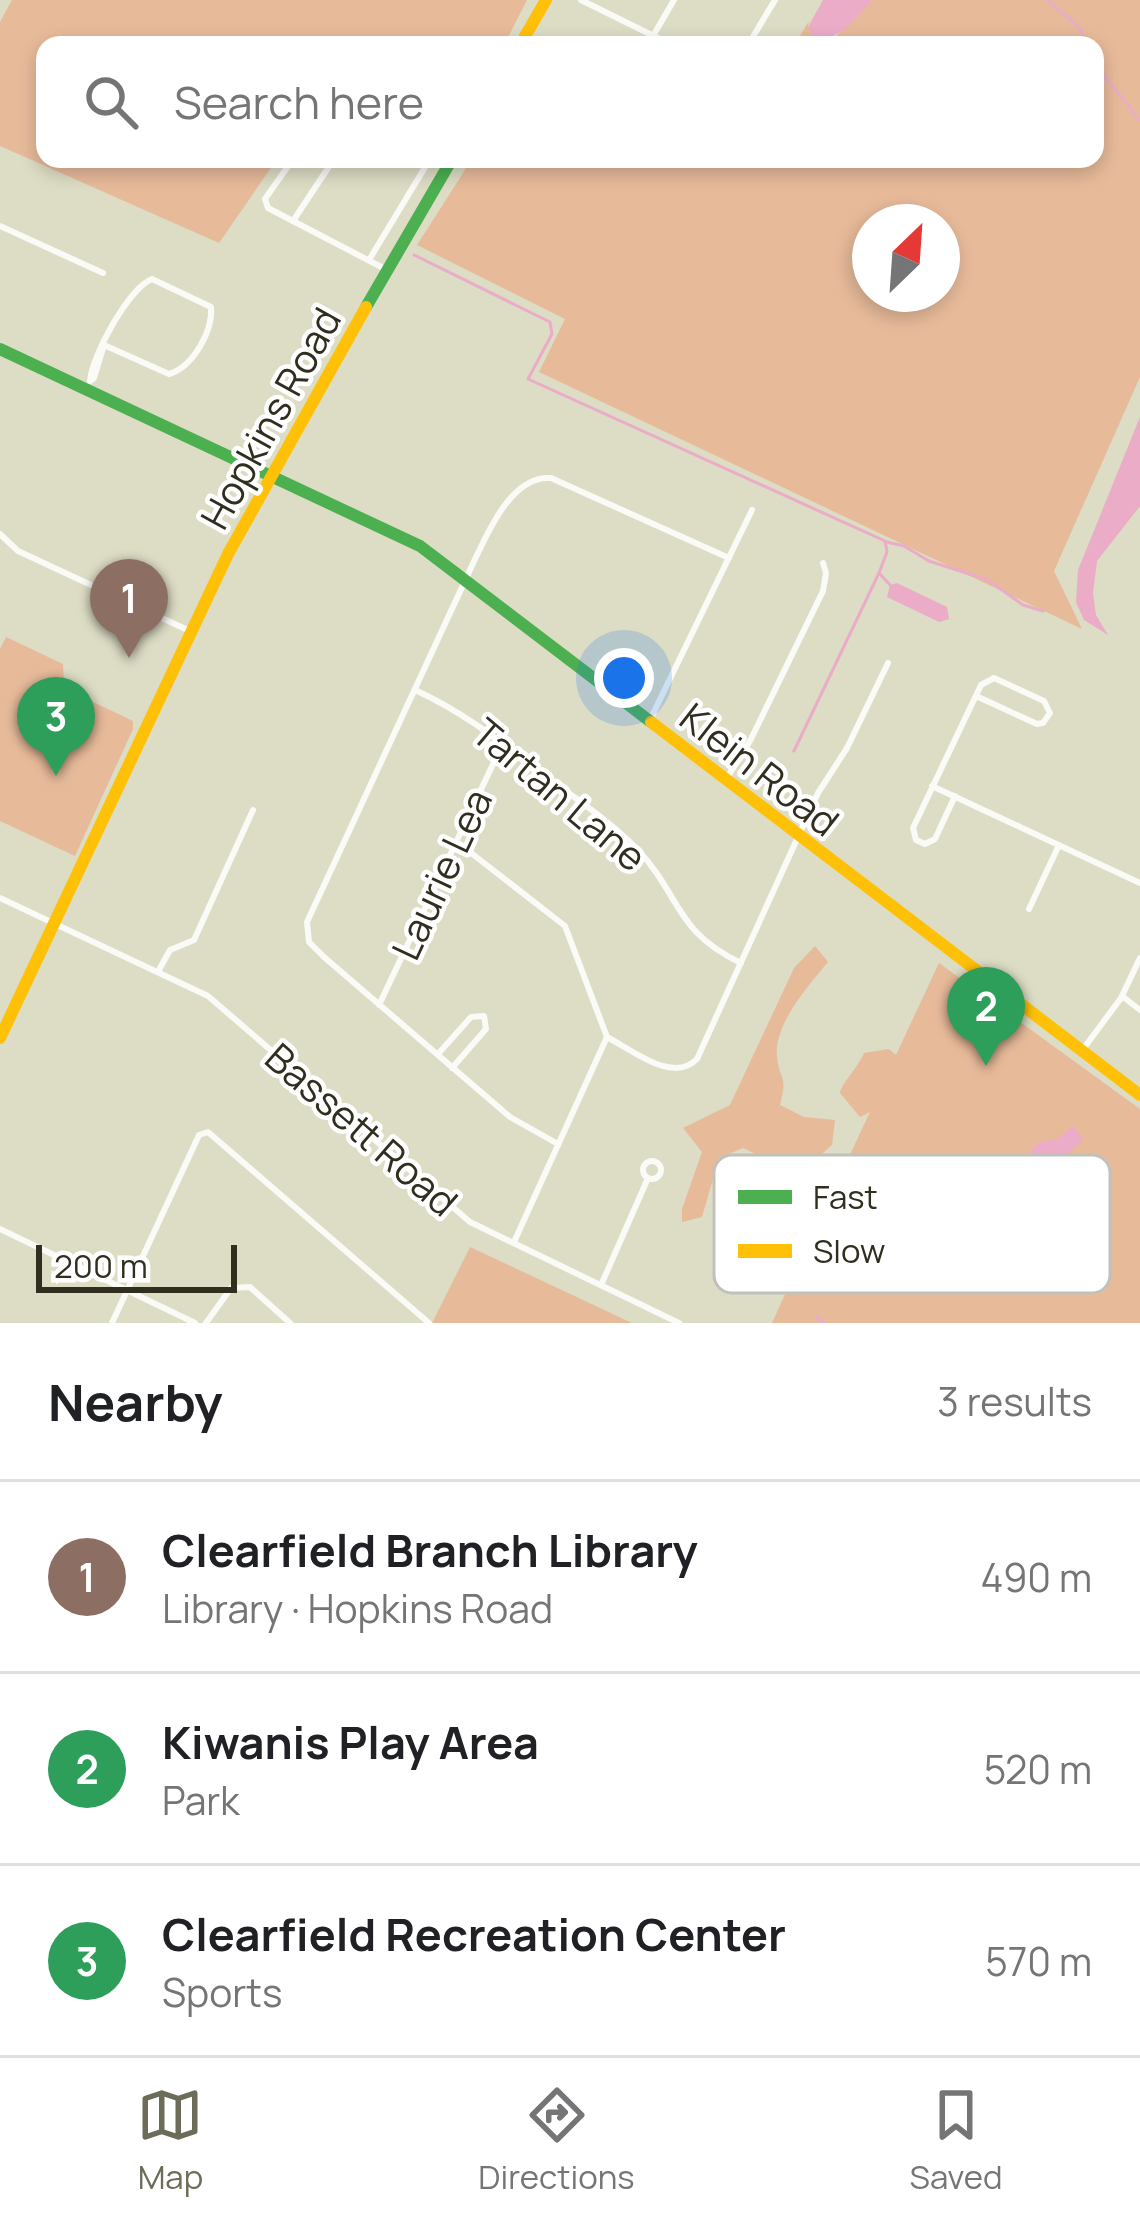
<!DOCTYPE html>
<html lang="en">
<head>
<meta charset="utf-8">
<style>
  :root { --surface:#fff; --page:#f2f2f2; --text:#202124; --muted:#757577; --line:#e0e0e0; --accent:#6d6c59 }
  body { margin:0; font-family:Manrope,sans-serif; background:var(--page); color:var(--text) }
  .compass { position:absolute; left:852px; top:204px; width:108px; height:108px; border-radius:50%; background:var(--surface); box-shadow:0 6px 18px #0003; rotate:25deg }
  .scale { position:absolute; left:36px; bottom:30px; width:201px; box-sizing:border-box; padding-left:12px; border:6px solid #302f1f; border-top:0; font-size:33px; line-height:42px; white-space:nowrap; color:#302f1f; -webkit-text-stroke:9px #fff; paint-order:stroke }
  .you { position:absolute; left:624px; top:678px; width:42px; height:42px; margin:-30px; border:9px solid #fff; border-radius:50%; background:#1a73e8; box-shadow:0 0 0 18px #1a73e833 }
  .badge { display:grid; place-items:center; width:78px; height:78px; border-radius:50%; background:var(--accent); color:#fff; font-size:39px; font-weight:700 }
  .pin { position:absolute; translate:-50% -99px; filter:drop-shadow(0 3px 6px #0008) }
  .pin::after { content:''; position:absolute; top:63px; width:42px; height:36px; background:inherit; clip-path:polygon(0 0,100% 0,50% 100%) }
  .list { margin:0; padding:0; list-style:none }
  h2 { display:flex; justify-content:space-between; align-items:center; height:156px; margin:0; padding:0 48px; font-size:51px }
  h2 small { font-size:39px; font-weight:400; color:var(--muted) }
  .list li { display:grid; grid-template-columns:78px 1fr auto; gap:36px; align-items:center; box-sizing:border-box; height:192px; padding:0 48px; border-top:3px solid var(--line) }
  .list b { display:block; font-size:45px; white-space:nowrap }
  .list p { margin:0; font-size:39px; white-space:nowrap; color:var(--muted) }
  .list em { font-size:39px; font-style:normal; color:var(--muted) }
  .icon { flex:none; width:66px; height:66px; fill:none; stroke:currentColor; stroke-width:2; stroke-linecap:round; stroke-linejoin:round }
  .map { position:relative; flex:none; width:1140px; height:1323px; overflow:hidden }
  .search { position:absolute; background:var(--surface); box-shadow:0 6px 18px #0003; left:36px; right:36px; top:36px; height:132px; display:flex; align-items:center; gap:30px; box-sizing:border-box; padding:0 42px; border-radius:24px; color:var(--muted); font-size:45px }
  .sheet { height:732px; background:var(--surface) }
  nav { display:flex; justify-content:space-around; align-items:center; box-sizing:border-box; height:168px; border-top:3px solid var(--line); background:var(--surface); font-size:33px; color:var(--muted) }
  nav a { display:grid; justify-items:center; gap:6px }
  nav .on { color:var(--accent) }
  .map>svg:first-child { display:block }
  .green { fill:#e7ba9a; fill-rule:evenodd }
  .water { fill:#eaacc7 }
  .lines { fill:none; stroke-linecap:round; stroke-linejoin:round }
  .stream { stroke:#eaacc7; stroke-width:3 }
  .street { stroke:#fafaf6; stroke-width:6 }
  .fast { stroke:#4caf50; stroke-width:12 }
  .slow { stroke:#ffc107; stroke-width:12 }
  .labels { text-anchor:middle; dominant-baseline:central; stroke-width:9; stroke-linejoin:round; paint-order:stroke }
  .street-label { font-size:39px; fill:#302f1f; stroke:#fff }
  .key { fill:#fff; stroke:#c1c1bc; stroke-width:3 }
  .key-label { font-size:33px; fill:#302f1f }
</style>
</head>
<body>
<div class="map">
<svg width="1140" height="1323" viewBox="0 0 1140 1323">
  <rect width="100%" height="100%" fill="#dddcc5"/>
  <g class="green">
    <path d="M12,0h515l-23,45h-459v114h232l-58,84 -219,-97v-124z"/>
    <path d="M872,0h268v377l-86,194 28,58 -543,-257 26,-53 -148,-74 55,-86h623v-114h-301l15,-24 -1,6 27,10zM870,222h72v72h-72z"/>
    <path d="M6,637l57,27 1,21 8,7 61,29v8l-58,127 -75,-35v-172z"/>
    <path d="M815,946l13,16c-19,23 -55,63 -51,95 3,26 11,16 3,48l24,12 31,3 -3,25 -33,29 -56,-26 -24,10 -17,59 -20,5v-13l20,-57 -19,-24 47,-23 64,-137z"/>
    <path d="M939,963l201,146v214h-368l29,-64 10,-34 8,-4 51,-109 -10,5 -20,-24c2,-11 18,-25 24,-40l25,-4 7,6z"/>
    <path d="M470,1247l162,76h-200z"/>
  </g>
  <g class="water">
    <path d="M823,0h49l-25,28 -23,13 -11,-4 -5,-10z"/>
    <path d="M1140,417v89l-43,55 -4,32 3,22 12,20 -24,-15 -8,-18 2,-32z"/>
    <path d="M897,583l50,24 2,12 -10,3 -52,-25 3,-12z"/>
    <path d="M1073,1126l10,13c-8,11 -18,15 -26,28l-20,-3 -6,-7 1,-8 8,-7 17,-3z"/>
  </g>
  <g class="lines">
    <g class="stream">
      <path d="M1047,0l33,28 6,17"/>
      <path d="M1095,65l45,55"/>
      <path d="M414,255l136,67 2,12 -24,45 357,162 2,11 -8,21 -85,178"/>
      <path d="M887,542l17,4 25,15 59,19 35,25 20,6"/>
      <path d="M880,574l10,11"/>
      <path d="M816,1317l9,6"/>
    </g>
    <g class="street">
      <path d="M581,0l91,45"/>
      <path d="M653,36l21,-36"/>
      <path d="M748,45l27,-45"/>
      <path d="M293,159l-28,40 3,9 119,62"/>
      <path d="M293,221l41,-62"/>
      <path d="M0,226l103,47"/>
      <path d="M369,260l61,-101"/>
      <path d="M104,345l65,29c24,-7 44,-43 42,-67l-59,-28c-23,9 -60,76 -62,102l4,-3 10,-33"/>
      <path d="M0,534l18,17 174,81"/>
      <path d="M415,690c51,23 92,57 137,91 29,21 61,43 86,69 43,46 37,82 103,113"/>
      <path d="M649,722l103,-212"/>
      <path d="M725,781l25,-40 73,-150 3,-18 -3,-10"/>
      <path d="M932,786l208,97"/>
      <path d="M955,796l-20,43 -10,5 -9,-4 -3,-12 68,-143 13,-7 50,23 6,12 -7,10 -6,1 -61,-28"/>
      <path d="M457,842l108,84 42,111 -93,205"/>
      <path d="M0,898l208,98 262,226 209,101"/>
      <path d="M1029,909l30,-64"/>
      <path d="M159,970l11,-20 24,-10 59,-130"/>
      <path d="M1122,996l18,14"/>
      <path d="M379,1005l124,-262"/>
      <path d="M607,1037c25,13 66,47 90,22l121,-266 29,-45 41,-85"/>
      <path d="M1081,1052l40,-54 19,-40"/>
      <path d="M438,1054l33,-37 13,-1 2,13 -34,39"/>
      <path d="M558,1144l-48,-27 -186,-160 -15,-15 -2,-20 169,-365c14,-29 37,-82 75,-79l178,80"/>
      <circle cx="652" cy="1170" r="9"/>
      <path d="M0,1229l195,94"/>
      <path d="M602,1283l46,-105"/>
      <path d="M112,1323l87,-188 9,-3 221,191"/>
      <path d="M206,1323l25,-35 19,-1 40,36"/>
    </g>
    <g class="fast">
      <path d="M366,307l86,-148"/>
      <path d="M0,349l420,197 231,176"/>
    </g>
    <g class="slow">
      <path d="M520,45l26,-45"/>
      <path d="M651,722l489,373"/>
      <path d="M0,1038l228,-484 138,-247"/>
    </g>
  </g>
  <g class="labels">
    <g class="street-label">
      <text transform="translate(270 418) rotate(-61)">Hopkins Road</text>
      <text transform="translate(760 769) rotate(38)">Klein Road</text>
      <text transform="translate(560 794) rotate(40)">Tartan Lane</text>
      <text transform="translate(441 874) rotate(-65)">Laurie Lea</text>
      <text transform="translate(362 1129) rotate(41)">Bassett Road</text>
    </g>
  </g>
  <rect x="714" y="1155" width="396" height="138" rx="18" class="key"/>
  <rect x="738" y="1190" width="54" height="14" fill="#4caf50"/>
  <rect x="738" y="1244" width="54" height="14" fill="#ffc107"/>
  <g class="key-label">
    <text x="813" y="1209">Fast</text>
    <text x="813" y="1263">Slow</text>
  </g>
</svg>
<svg class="compass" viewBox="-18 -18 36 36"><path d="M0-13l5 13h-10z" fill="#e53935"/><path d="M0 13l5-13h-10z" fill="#757577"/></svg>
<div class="scale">200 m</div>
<div class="you"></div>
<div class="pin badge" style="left:129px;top:658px;background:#8d6e63">1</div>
<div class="pin badge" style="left:986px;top:1066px;background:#2e9e5b">2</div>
<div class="pin badge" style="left:56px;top:776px;background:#2e9e5b">3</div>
<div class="search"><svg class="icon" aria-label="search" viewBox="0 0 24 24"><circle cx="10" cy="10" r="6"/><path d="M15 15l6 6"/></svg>Search here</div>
</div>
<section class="sheet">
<h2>Nearby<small>3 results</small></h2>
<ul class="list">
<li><span class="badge" style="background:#8d6e63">1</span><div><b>Clearfield Branch Library</b><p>Library · Hopkins Road</p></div><em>490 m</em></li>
<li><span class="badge" style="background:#2e9e5b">2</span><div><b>Kiwanis Play Area</b><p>Park</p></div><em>520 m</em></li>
<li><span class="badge" style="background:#2e9e5b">3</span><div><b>Clearfield Recreation Center</b><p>Sports</p></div><em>570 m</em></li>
</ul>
</section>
<nav>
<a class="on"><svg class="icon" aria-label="map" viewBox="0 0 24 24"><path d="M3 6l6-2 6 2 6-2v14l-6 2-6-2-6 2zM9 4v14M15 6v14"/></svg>Map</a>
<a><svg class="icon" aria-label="directions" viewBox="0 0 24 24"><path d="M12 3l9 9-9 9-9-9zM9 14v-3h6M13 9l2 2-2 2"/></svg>Directions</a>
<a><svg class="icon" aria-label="saved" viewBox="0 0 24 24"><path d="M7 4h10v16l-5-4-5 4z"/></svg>Saved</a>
</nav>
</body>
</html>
